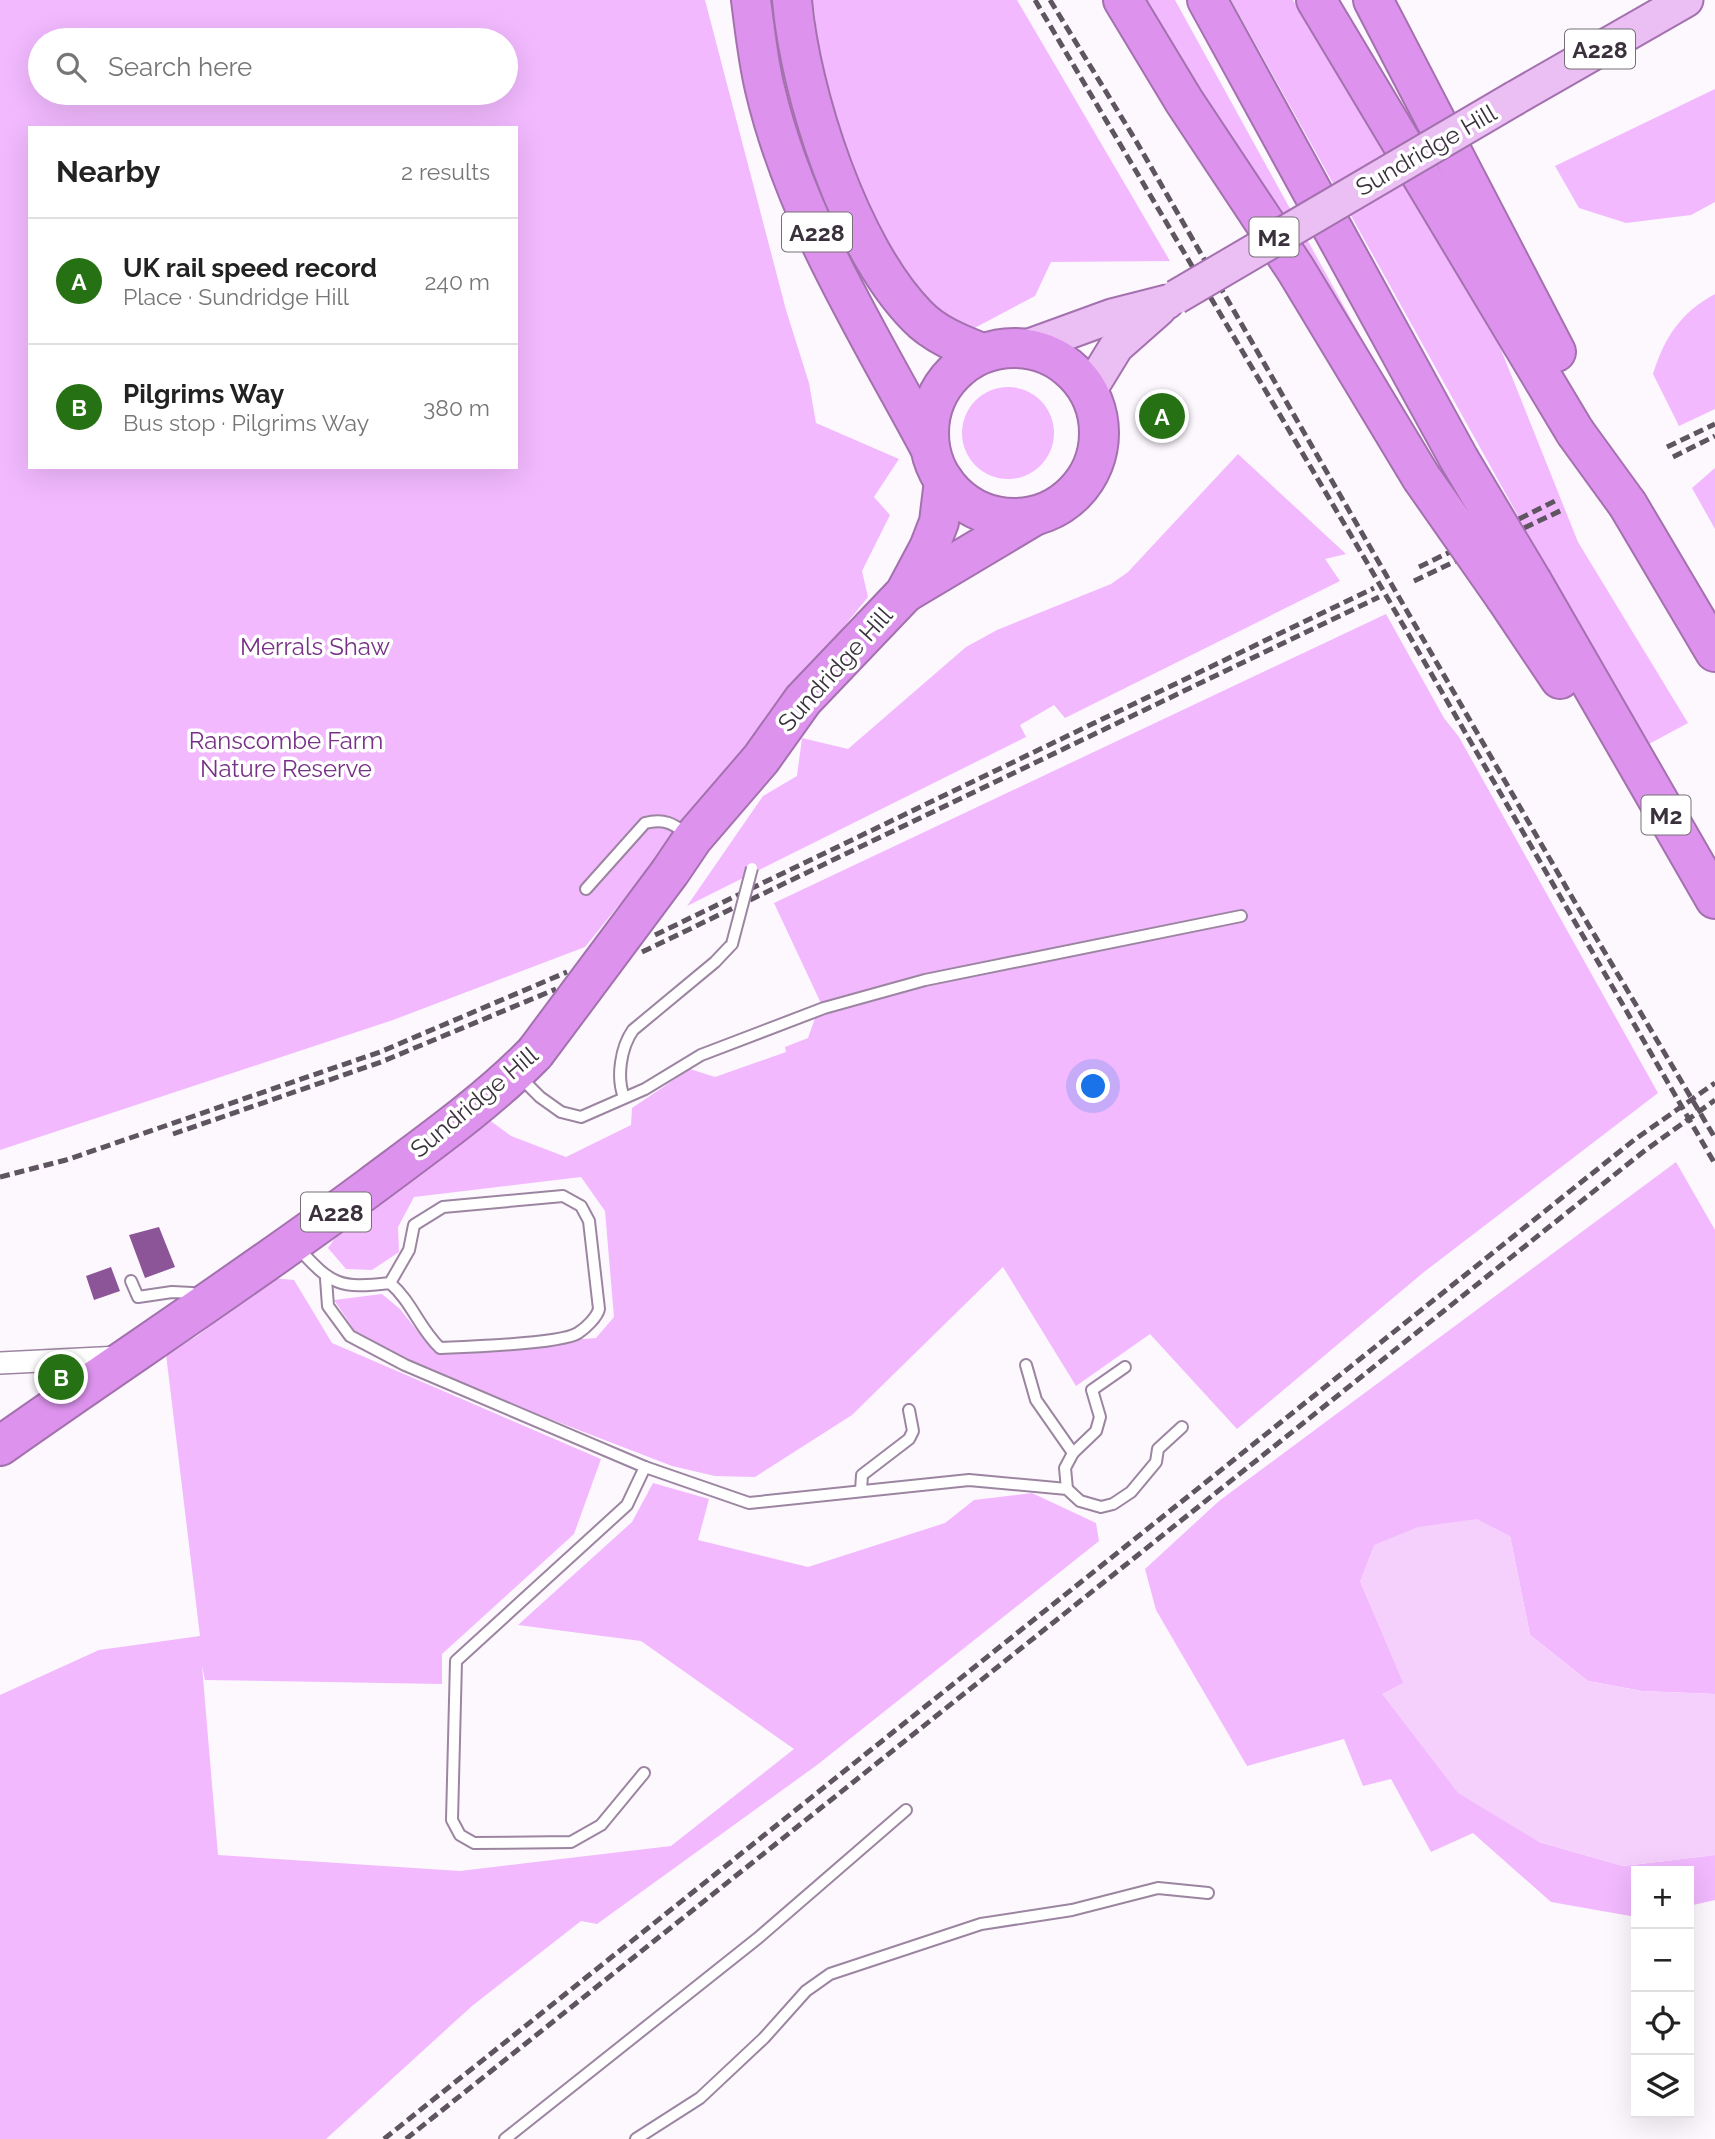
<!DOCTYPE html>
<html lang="en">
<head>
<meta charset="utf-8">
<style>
  :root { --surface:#fff; --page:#f6f6f6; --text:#222; --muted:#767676; --line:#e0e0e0; --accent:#267114 }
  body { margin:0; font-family:Raleway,sans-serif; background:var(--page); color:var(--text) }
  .controls { position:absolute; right:21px; bottom:21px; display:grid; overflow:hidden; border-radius:0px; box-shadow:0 7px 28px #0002 }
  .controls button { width:63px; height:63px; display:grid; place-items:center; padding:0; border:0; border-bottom:2px solid var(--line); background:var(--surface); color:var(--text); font:35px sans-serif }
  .you { position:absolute; left:1094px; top:1087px; width:24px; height:24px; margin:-18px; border:5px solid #fff; border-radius:50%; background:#1a73e8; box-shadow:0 0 0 10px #1a73e833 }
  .badge { display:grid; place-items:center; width:46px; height:46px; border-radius:50%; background:var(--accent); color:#fff; font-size:23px; font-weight:700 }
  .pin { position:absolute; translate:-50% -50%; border:4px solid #fff; box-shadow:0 2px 7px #0006 }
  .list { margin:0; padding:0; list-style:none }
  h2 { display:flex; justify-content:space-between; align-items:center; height:91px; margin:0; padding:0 28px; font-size:30px }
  h2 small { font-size:23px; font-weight:400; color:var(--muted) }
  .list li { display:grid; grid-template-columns:46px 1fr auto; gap:21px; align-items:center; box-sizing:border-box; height:126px; padding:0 28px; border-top:2px solid var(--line) }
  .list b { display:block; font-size:26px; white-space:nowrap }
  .list p { margin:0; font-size:23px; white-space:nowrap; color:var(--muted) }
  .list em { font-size:23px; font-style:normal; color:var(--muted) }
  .icon { flex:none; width:38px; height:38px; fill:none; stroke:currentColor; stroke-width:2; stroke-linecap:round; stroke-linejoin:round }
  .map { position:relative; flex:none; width:1715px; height:2139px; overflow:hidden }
  .search { position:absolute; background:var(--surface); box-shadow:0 7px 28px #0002; left:28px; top:28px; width:490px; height:77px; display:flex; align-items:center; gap:18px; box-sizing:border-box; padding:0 24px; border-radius:38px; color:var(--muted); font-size:26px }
  .panel { position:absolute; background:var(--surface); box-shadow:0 7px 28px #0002; left:28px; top:126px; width:490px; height:343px; border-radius:0px }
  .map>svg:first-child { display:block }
  .green { fill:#f2b9fe; fill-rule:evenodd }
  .water { fill:#f5d0fc }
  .building { fill:#8c5598 }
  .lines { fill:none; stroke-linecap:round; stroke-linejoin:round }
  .lane-casing { stroke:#9c85a1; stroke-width:14 }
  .street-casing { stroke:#9c85a1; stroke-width:24 }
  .primary-casing { stroke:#a471af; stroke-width:37 }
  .highway-casing { stroke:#a471af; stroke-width:42 }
  .lane { stroke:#fff; stroke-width:10 }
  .street { stroke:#fff; stroke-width:21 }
  .primary { stroke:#ebbef4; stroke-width:33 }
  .highway { stroke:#dd93ed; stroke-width:38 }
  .rail { stroke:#5e5560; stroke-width:5; stroke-dasharray:10 5; stroke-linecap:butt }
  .lane-bridge-casing { stroke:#9c85a1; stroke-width:14; stroke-linecap:butt }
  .primary-bridge-casing { stroke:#a471af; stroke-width:37; stroke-linecap:butt }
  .highway-bridge-casing { stroke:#a471af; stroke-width:42; stroke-linecap:butt }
  .lane-bridge { stroke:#fff; stroke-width:10 }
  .primary-bridge { stroke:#ebbef4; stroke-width:33 }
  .highway-bridge { stroke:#dd93ed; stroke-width:38 }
  .labels { text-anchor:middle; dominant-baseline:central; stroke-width:7; stroke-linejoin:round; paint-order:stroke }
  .shield { fill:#fff; stroke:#766f77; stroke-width:2 }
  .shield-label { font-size:23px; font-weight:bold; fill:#3b313d }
  .street-label { font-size:24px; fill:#3b313d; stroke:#fff }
  .park-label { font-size:24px; fill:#773186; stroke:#fff }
</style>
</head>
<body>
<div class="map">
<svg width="1715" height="2139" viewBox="0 0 1715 2139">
  <rect width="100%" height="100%" fill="#fdf8fe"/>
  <g class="green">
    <path d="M0,0h705l81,310 23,73 7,40 83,36 -25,38 16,18 -28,56 6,26 -283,350 -192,73 -393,130zM40,40h466v53h-466zM30,128h486v339h-486z"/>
    <path d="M813,0h204l153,261 -119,1 -16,34 -68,36 -39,-24 -45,-58 -58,-152z"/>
    <path d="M1137,0h38l257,466z"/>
    <path d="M1231,0h62l201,332 84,210 110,181 -39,21 -73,-124z"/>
    <path d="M1715,89v113l-24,13 -65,8 -47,-15 -24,-42z"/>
    <path d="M1715,294v115l-36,17 -26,-52c11,-36 28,-62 62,-80z"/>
    <circle cx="1008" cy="433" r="46"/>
    <path d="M1238,454l108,100 -21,5 15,22 -275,137 -11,-13 -34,20 6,12 -339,169 76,-110 34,-20 5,-38 46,11 118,-102 31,-17 114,-46 17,-12z"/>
    <path d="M1715,468v61l-23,-41z"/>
    <path d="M1386,614l58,104 15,19 199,356 -234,179 -187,157 -87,-95 -74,52 -73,-119 -151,148 -97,62 -40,-1 -43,-10 -231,-89 -86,-46 -21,-31 48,-6 18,15 34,43 162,-14 18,-21 -9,-106 -24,-34 -167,20 -16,30 1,25 -27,18 -26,-1 -18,-21 9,-13 151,-116 23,17 55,21 65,-32 1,-17 58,-39 25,8 71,-25 -1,-5 23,-9 7,-20 11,-4 -52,-111z"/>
    <path d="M1676,1162l39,68v464l-73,-3 -54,-10 -58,-46 -20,-99 -150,45 44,102 -21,11 156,148 84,24 92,-11v45l-26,6v-35h-53v46l-85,-15 -78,-69 -42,19 -40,-73 -28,7 -19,-47 -97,27 -91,-156 -11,-41 74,-68z"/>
    <path d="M272,1278l22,2 38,63 269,116 -27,75 -132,120v30l-237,-4 -3,-14 16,189 242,16 211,-25 123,-97 -153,-108 -123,-16 114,-103 21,-39 56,16 -11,41 110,27 137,-44 29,-23 58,-7 64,30 3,18 -282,224 -220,159 -16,-3 -109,85 -146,133h-326v-444l99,-45 101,-14 -34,-282 31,-18z"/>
  </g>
  <path class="water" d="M1477,1519l33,17 20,99 58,46 54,10 73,3v161l-92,11 -84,-24 -81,-49 -76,-99 21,-11 -43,-102 14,-36 44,-18z"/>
  <g class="building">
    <path d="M159,1227l16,40 -30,11 -16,-43z"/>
    <path d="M111,1267l9,24 -26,9 -8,-24z"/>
  </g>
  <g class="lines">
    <g class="lane-casing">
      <g id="lane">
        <path d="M586,889l59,-66c20,-5 28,1 44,12"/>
        <path d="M519,1076l21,21 21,15 20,5 64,-28 56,-34 123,-47 101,-28 316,-64"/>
        <path d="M624,1097c-8,-20 -3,-50 9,-67l82,-68 17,-18"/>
        <path d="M298,1248c34,37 41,41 92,35 22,19 29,45 50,65 25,-1 121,-4 138,-15 8,-5 19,-16 21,-24l-10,-88 -8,-15 -18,-10 -120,11 -29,18 -5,25 -19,33"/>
        <path d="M326,1279l2,27 22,30 55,29 240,102 104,36 220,-23 98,9 13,12 21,6 12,-3 18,-12 25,-30 2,-13 24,-22"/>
        <path d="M131,1281l7,16 34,-5 20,1 5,8"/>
        <path d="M1026,1365l10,35 37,53"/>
        <path d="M1067,1489l-2,-21 8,-15 23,-22 4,-14 -8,-27 33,-23"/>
        <path d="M861,1491l1,-16 47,-36 4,-8 -4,-21"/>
        <path d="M644,1773l-43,52 -30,17 -97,1 -14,-8 -8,-15 4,-159 171,-156 18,-38"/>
        <path d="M505,2139l253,-201 148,-128"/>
        <path d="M636,2139l64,-41 64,-60 42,-47 24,-17 151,-50 91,-14 86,-22 50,5"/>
      </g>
    </g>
    <g class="street-casing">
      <path id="street" d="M0,1363l120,-6"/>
    </g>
    <g class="primary-casing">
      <g id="primary">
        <path d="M1515,98l171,-98"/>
        <path d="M1024,348l88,-32 55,-14"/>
        <path d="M1089,391l27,-44 43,-38"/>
      </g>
    </g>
    <g class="highway-casing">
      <g id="highway">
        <path d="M751,0c4,30 7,60 14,89 30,128 103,243 164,357"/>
        <path d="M792,0c8,94 58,248 125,316 17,18 42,28 65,37"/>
        <path d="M1123,0l61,101 112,169 125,207"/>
        <path d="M1207,0l252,459"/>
        <path d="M1316,0l259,432"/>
        <path d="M1373,0l183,352"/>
        <circle cx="1014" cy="433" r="85"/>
        <path d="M1628,505l87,147"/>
        <path d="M1533,583l182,316"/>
        <path d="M905,593l129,-77"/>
        <path d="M1505,597l55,82"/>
        <path d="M670,872l23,-34 68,-79 42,-59 102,-107 24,-45 10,-26 5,-41"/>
        <path d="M0,1446c123,-87 249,-169 370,-259 56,-42 116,-84 165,-134"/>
      </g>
    </g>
    <use href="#lane" class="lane"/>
    <use href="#street" class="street"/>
    <use href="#primary" class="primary"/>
    <use href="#highway" class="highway"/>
    <g class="rail">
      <path d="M1035,0l327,554 353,610"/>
      <path d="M1050,0l86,141 430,746 149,251"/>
      <path d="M1667,447l48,-23"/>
      <path d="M1673,457l42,-21"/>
      <path d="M1519,519l36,-18"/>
      <path d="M1524,528l38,-18"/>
      <path d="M1419,567l31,-15"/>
      <path d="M1414,581l42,-20"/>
      <path d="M655,935l719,-347"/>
      <path d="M642,952l737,-355"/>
      <path d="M173,1134l208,-72 175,-73"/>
      <path d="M0,1177l66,-17 314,-108 187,-80"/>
      <path d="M384,2139l1250,-999 81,-57"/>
      <path d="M406,2139l1237,-987 72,-52"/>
    </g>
    <g class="lane-bridge-casing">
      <path id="lane-bridge" d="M732,944l20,-76"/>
    </g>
    <g class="primary-bridge-casing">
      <path id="primary-bridge" d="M1176,297l339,-199"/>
    </g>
    <g class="highway-bridge-casing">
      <g id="highway-bridge">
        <path d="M1575,432l53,73"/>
        <path d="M1459,459l74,124"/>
        <path d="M1421,477l84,120"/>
        <path d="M535,1053l135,-181"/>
      </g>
    </g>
    <use href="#lane-bridge" class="lane-bridge"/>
    <use href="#primary-bridge" class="primary-bridge"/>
    <use href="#highway-bridge" class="highway-bridge"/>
  </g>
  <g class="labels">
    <g class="shield">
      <rect x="1565" y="29.5" width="70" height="39" rx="5"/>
      <rect x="782" y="212.5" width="70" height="39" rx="5"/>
      <rect x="1249.5" y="217.5" width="49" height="39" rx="5"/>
      <rect x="1641.5" y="795.5" width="49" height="39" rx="5"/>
      <rect x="301" y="1192.5" width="70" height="39" rx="5"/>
    </g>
    <g class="shield-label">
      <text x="1600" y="49">A228</text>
      <text x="817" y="232">A228</text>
      <text x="1274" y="237">M2</text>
      <text x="1666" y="815">M2</text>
      <text x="336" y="1212">A228</text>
    </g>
    <g class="street-label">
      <text transform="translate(1426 150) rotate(-30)">Sundridge Hill</text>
      <text transform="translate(835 669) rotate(-48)">Sundridge Hill</text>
      <text transform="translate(474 1102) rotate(-40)">Sundridge Hill</text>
    </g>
    <g class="park-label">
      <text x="315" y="646">Merrals Shaw</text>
      <text x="286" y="740">Ranscombe Farm<tspan x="286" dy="28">Nature Reserve</tspan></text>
    </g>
  </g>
</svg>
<div class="controls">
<button>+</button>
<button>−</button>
<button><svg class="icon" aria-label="locate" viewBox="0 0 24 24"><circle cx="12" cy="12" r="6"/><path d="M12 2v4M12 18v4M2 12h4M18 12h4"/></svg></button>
<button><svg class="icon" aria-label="layers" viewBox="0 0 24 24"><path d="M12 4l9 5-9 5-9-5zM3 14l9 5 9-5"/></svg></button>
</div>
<div class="you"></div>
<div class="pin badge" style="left:1162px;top:416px">A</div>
<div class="pin badge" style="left:61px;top:1377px">B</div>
<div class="search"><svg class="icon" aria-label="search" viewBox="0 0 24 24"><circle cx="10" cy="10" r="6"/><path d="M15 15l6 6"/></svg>Search here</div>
<section class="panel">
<h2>Nearby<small>2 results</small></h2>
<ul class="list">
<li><span class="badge">A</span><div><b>UK rail speed record</b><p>Place · Sundridge Hill</p></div><em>240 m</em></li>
<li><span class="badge">B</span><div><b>Pilgrims Way</b><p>Bus stop · Pilgrims Way</p></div><em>380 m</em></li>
</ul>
</section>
</div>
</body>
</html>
